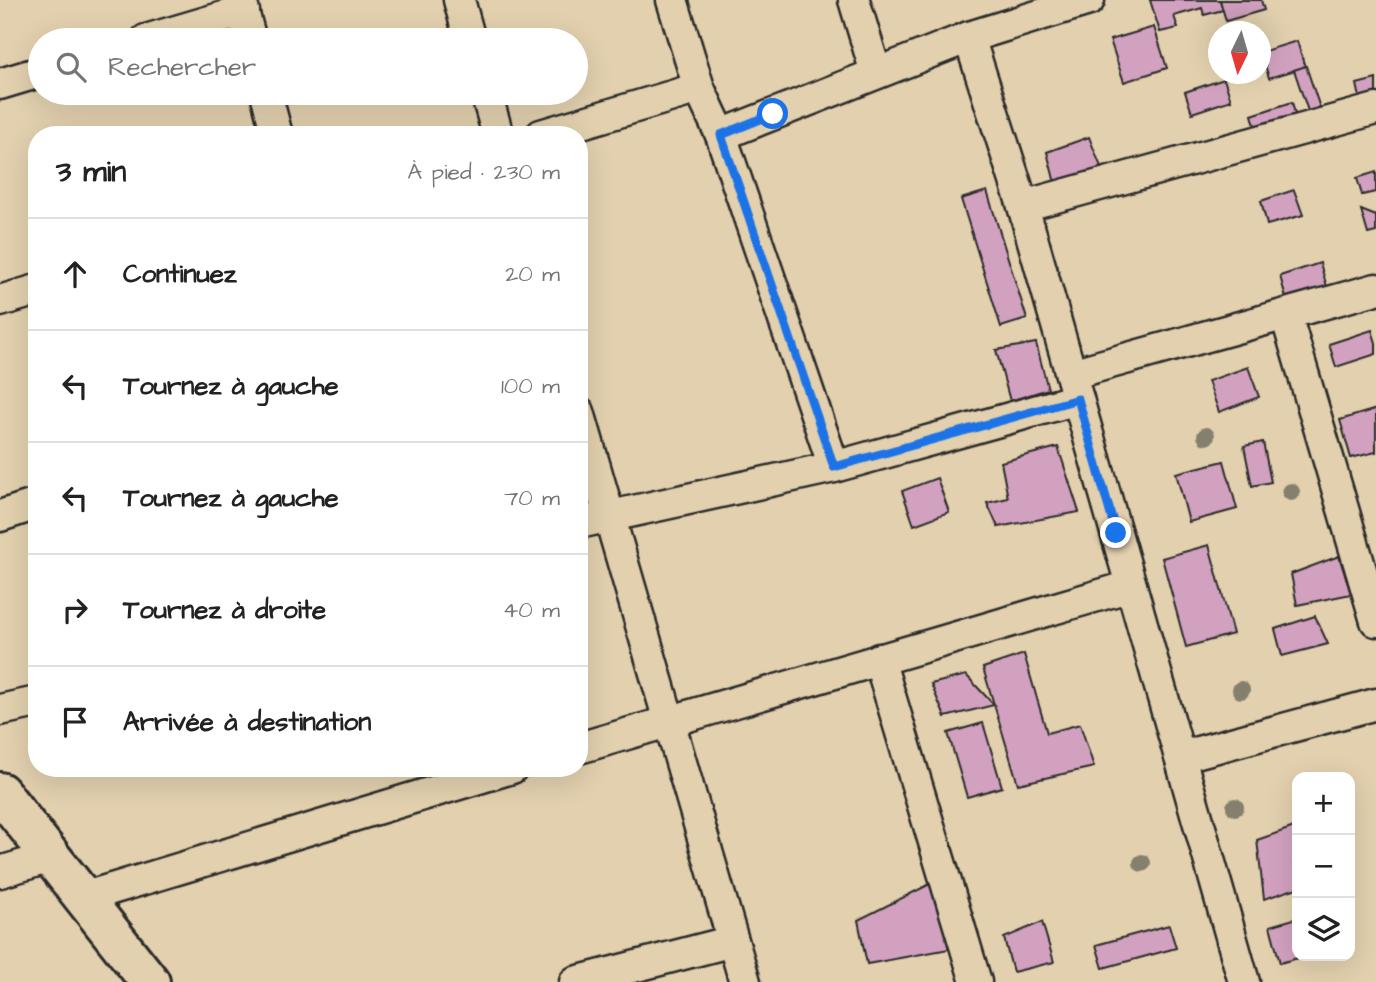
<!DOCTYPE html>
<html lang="fr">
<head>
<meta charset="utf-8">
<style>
  :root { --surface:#fff; --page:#f2f2f2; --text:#222; --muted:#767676; --line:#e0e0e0 }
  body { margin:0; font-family:"Architects Daughter",sans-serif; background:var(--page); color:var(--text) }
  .controls { position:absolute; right:21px; bottom:21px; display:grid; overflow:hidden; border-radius:14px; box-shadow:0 7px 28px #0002 }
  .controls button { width:63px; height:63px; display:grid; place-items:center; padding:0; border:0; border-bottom:2px solid var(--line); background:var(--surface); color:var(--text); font:35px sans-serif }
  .compass { position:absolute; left:1208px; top:21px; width:63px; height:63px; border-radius:50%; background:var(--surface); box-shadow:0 7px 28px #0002; rotate:185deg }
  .stop { position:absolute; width:21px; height:21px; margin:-16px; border:5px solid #1a73e8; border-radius:50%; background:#fff }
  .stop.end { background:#1a73e8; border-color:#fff; box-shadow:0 2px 7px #0008 }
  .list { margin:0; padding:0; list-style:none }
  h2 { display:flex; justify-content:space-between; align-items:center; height:91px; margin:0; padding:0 28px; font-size:30px }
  h2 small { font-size:23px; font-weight:400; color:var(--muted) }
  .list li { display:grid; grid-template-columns:46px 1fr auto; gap:21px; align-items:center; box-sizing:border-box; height:112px; padding:0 28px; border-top:2px solid var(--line) }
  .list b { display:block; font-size:26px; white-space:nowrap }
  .list em { font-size:23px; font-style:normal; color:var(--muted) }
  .icon { flex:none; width:38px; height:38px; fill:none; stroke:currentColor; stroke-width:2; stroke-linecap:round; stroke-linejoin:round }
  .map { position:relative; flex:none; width:1376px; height:982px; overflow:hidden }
  .search { position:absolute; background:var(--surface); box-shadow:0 7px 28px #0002; left:28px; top:28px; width:560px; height:77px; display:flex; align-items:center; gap:18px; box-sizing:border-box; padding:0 24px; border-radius:38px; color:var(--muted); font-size:26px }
  .panel { position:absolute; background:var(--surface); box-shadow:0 7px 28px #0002; left:28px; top:126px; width:560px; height:651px; border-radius:28px }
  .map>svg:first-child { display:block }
  .building { fill:#d2a1c0; stroke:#2b2b2b; stroke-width:2 }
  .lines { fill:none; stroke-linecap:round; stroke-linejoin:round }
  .minor-casing { stroke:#2b2b2b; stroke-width:35 }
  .major-casing { stroke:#2b2b2b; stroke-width:44 }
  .minor { stroke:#e2d0ae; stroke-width:30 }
  .major { stroke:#e2d0ae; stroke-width:38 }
  .tree { fill:#84806d }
  .route { stroke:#1a73e8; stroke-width:9 }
</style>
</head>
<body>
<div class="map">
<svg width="1376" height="982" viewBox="0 0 1376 982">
  <rect width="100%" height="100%" fill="#e2d0ae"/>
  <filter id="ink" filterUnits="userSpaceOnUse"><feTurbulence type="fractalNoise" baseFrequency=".0143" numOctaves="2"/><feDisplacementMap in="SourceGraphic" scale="14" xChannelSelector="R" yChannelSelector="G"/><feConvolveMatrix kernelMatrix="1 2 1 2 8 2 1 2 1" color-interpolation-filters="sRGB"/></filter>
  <g filter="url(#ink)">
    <g class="building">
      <path d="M1150,0h70l3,10 -19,5 -2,-7 -28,8 4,12 -18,4z"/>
      <path d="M1220,0h41l3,10 -38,11z"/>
      <path d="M1154,27l13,41 -43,14 -14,-42z"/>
      <path d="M1297,41l8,26 -36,11 -8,-26z"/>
      <path d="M1306,66l14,42 -12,3 -14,-41z"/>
      <path d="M1224,79l7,21 -39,13 -7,-21z"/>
      <path d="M1376,79v15l-16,4 -3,-14z"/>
      <path d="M1292,102l4,16 -40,11 -4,-14z"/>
      <path d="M1089,137l14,35 -47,15 -9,-35z"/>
      <path d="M1376,172v20l-14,3 -5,-17z"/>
      <path d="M1294,190l9,25 -36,10 -6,-24z"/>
      <path d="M987,191l40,128 -26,8 -40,-128z"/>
      <path d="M1361,210l15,6v16l-8,2z"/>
      <path d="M1320,263l7,24 -41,11 -6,-22z"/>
      <path d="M1372,330l4,13v11l-40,13 -7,-23z"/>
      <path d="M1036,343l12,46 -38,12 -14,-51z"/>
      <path d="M1248,367l11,30 -40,15 -11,-31z"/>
      <path d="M1376,409v43l-25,6 -11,-38z"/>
      <path d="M1263,442l8,40 -19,4 -8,-40z"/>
      <path d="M1058,447l21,65 -81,15 -11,-24 21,-5 -7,-36z"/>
      <path d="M1224,461l13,48 -48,13 -13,-49z"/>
      <path d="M937,478l12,34 -35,13 -12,-34z"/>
      <path d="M1209,545l24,89 -47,13 -24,-89z"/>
      <path d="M1339,556l12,38 -54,11 -6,-31z"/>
      <path d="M1315,616l13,28 -46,12 -7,-27z"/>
      <path d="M1024,654l23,79 33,-9 14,43 -76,17 -35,-116z"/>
      <path d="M966,675l28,30 -49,12 -14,-33z"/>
      <path d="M983,723l19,64 -35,10 -19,-64z"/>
      <path d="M1297,826v35l-3,1 3,11v15l-33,11 -7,-59z"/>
      <path d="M936,881l13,68 -82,15 -9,-44z"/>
      <path d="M1297,918v38h8l-25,7 -10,-37z"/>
      <path d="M1042,922l12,40 -41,10 -9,-34z"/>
      <path d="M1169,925l7,23 -73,20 -7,-23z"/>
    </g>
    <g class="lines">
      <g class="minor-casing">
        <g id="minor">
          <path d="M240,0l11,40"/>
          <path d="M459,0l11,40"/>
          <path d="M672,0l27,88 22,47 113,332"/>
          <path d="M854,0l22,73"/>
          <path d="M969,37l54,169 221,776"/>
          <path d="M146,40l98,-29"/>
          <path d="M0,84l40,-12"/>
          <path d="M266,93l11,42"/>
          <path d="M486,93l12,42"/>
          <path d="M541,135l158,-47"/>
          <path d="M721,135l248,-98 120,-37"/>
          <path d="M1023,206l353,-97"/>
          <path d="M0,301l37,-11"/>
          <path d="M1286,315l90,306"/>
          <path d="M1071,374l305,-85"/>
          <path d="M579,412l166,570"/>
          <path d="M0,516l37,-12"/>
          <path d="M579,523l255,-56 244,-68"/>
          <path d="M879,659l97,323"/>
          <path d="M0,710l37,-8"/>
          <path d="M579,748l552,-162"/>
          <path d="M1180,757l196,-53"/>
          <path d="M0,872l51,-15"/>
          <path d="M85,897l427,-129"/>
          <path d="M575,982l158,-41"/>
        </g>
      </g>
      <g class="major-casing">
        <path id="major" d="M0,792l150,190"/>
      </g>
      <use href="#minor" class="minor"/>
      <use href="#major" class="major"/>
    </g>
    <g class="tree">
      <circle cx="1206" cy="436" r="9"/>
      <circle cx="1291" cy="492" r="9"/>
      <circle cx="1241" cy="690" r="9"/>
      <circle cx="1235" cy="807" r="9"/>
      <circle cx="1142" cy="863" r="9"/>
    </g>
  </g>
  <g class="lines" filter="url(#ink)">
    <path class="route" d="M773,114l-52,21 113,332 244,-68 38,134"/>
  </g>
</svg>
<div class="controls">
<button>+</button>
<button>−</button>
<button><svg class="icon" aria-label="layers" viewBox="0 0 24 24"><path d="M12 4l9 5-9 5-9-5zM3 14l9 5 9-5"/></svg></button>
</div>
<svg class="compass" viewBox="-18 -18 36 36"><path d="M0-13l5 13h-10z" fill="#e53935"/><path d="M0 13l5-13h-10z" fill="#767676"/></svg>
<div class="stop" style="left:773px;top:114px"></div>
<div class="stop end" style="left:1116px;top:533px"></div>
<div class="search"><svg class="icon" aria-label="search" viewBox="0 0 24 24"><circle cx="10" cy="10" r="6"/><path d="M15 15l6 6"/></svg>Rechercher</div>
<section class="panel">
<h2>3 min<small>À pied · 230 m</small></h2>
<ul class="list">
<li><svg class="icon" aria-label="ahead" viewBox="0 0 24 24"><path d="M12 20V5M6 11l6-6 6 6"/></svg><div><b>Continuez</b></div><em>20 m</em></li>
<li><svg class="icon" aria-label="left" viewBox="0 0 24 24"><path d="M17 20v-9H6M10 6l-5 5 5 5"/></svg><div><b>Tournez à gauche</b></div><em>100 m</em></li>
<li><svg class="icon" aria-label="left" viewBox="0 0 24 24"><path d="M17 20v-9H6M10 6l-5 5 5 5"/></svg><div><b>Tournez à gauche</b></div><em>70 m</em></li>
<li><svg class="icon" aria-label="right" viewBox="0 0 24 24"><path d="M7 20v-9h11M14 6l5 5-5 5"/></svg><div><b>Tournez à droite</b></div><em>40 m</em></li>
<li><svg class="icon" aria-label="arrive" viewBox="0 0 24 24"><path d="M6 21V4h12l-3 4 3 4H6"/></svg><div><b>Arrivée à destination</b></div></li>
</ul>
</section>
</div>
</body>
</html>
